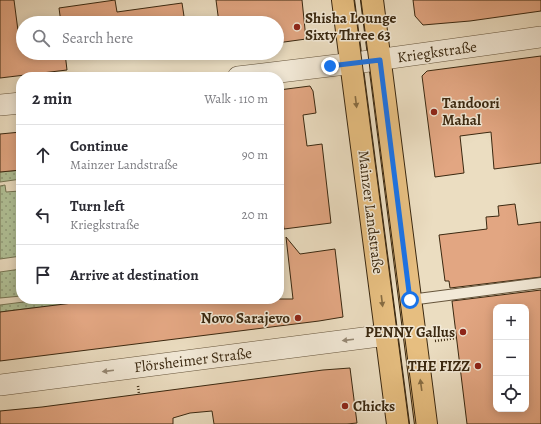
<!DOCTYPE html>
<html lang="en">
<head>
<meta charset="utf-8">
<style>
  :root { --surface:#fff; --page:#f7f7f7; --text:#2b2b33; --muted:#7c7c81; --line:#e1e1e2 }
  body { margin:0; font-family:Alegreya,serif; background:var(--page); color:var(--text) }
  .controls { position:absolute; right:12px; bottom:12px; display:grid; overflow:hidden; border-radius:8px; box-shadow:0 2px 10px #0003 }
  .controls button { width:36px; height:36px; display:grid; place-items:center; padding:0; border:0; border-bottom:1px solid var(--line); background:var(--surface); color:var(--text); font:20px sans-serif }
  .stop { position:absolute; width:12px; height:12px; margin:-9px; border:3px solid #1a73e8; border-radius:50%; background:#fff }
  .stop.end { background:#1a73e8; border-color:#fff; box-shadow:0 1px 4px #0008 }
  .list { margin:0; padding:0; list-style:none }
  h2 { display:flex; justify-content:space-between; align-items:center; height:52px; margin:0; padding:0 16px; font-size:17px }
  h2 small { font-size:13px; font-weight:400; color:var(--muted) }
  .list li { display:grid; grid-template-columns:26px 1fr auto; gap:12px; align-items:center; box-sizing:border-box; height:60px; padding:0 16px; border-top:1px solid var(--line) }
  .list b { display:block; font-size:15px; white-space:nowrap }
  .list p { margin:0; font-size:13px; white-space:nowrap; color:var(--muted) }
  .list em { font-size:13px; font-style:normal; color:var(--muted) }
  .icon { flex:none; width:22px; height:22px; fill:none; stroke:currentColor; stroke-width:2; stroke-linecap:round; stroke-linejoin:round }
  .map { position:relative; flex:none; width:541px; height:424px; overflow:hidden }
  .search { position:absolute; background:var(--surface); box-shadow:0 2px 10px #0003; left:16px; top:16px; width:268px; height:44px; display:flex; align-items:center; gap:10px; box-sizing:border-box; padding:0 14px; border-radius:22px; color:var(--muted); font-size:15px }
  .panel { position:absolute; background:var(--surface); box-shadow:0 2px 10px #0003; left:16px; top:72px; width:268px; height:232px; border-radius:16px }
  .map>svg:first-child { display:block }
  .garden { fill:url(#garden-dots); stroke:#767554 }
  .building { fill:#e2a682; stroke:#3a2810; fill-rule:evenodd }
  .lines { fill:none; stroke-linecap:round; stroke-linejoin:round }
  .lane-casing { stroke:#66553c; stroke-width:12 }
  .street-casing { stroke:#66553c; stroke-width:22 }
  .primary-casing { stroke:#3a2810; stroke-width:24 }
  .path { stroke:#3a2810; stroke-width:2.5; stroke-dasharray:1 2; stroke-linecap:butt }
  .lane { stroke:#f2e9d7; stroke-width:10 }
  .street { stroke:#f2e9d7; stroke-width:21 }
  .primary { stroke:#e6be80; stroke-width:22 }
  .tram { stroke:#3a2810; stroke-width:1 }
  .oneway { fill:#876c42 }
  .oneway2 { fill:#968874 }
  .route { stroke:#1a73e8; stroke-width:5 }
  .poi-dot { fill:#8f2418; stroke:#f2e9d7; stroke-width:1.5 }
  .labels { text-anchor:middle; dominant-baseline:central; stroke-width:3; stroke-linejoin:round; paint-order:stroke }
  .poi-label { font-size:15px; font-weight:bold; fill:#3a2810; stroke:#f2e9d7; text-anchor:start }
  .street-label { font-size:15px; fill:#3a2810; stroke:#f2e9d7 }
</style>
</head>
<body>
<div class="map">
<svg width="541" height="424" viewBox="0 0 541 424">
  <defs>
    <pattern id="garden-dots" width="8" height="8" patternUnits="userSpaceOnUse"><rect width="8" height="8" fill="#b1c298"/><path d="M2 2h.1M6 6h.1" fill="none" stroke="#919e7b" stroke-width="1.8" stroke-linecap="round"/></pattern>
  </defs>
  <rect width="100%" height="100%" fill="#ebddc1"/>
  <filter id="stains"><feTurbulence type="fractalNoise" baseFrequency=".005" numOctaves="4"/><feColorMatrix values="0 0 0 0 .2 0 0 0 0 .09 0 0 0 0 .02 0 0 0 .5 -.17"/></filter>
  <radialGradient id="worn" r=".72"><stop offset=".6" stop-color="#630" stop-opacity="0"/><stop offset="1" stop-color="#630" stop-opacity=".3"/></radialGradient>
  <g class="garden">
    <path d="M21,170v9l-21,3v-10z"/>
    <path d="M5,185l1,7 14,-1 1,9v56l-21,3v-73z"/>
    <path d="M21,269v27l-21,2v-26z"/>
    <path d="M47,299h48l1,6 -64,3 -32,4v-7z"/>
  </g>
  <g class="building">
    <path d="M0,0h14l6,46 3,-1v8h42l2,17 -67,8z"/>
    <path d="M115,0l2,12 65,-9 3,20h-124l-2,-15z"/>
    <path d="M216,0h86l4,39 -29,4v-20h-58z"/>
    <path d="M413,0h128v11l-71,10 -47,4 -8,-9z"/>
    <path d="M541,56v107l-47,6 -3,-37 -31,4 4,37 -29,4 -13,-101 5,-5z"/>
    <path d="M310,86l3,5 3,22 -13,2 4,31 15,-2 9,79 -47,6 -5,-41v-98z"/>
    <path d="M21,132v38l-21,2v-38z"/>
    <path d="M515,204l3,21 23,-3v55l-91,11 -1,-7h-4l-6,-46 48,-6 -1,-12 13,-1 -1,-10z"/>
    <path d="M286,237l14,17 35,-5 8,68 -24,4 -319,40v-49l105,-13h188z"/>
    <path d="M541,290v134h-74l-15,-123zM496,307h30v102h-30z"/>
    <path d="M350,368l7,55 -10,1h-133l-2,-13 -22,2 -17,5v6h-173v-13l42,-4 281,-37z"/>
  </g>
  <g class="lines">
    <g class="lane-casing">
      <path id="lane" d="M410,300l131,-17"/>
    </g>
    <g class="street-casing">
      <g id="street">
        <path d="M238,77l124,-15 179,-25"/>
        <path d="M0,105l21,-2"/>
        <path d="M0,385l387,-50"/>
      </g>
    </g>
    <g class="primary-casing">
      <g id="primary">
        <path d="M343,0l55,424"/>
        <path d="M372,0l54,424"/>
      </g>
    </g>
    <g class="path">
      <path d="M435,341l21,-3"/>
      <path d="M138,386l1,8"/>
    </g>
    <use href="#lane" class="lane"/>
    <use href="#street" class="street"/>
    <use href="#primary" class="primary"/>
    <g class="tram">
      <path d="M354,0l55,424"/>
      <path d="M361,0l55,424"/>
    </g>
  </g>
  <defs><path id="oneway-solid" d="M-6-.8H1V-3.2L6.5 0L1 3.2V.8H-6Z"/></defs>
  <g class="oneway">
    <use href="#oneway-solid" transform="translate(356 102) rotate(83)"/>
    <use href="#oneway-solid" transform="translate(382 301) rotate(83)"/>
    <use href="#oneway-solid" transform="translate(421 385) rotate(-98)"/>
  </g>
  <g class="oneway2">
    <use href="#oneway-solid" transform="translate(348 340) rotate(173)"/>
    <use href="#oneway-solid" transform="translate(108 371) rotate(173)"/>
  </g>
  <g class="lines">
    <path class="route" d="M330,66l50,-6 30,240"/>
  </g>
  <g class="poi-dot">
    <circle cx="297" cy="27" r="4"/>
    <circle cx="434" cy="112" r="4"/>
    <circle cx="298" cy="318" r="4"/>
    <circle cx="463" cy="332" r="4"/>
    <circle cx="478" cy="366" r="4"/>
    <circle cx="345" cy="406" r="4"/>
  </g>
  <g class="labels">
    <g class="poi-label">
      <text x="305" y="18">Shisha Lounge<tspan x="305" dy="17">Sixty Three 63</tspan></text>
      <text x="442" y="103">Tandoori<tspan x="442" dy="17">Mahal</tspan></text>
      <text x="290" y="318" text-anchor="end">Novo Sarajevo</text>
      <text x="455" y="332" text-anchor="end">PENNY Gallus</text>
      <text x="470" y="366" text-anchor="end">THE FIZZ</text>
      <text x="353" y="406">Chicks</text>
    </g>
    <g class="street-label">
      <text transform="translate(437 52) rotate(-8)">Kriegkstraße</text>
      <text transform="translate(371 212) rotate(83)">Mainzer Landstraße</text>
      <text transform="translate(193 360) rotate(-7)">Flörsheimer Straße</text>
    </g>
  </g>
  <rect width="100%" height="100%" filter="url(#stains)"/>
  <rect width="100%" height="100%" fill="url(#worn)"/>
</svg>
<div class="controls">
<button>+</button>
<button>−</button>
<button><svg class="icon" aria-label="locate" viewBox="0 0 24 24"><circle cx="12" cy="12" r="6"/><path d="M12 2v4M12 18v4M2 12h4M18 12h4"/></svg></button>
</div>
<div class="stop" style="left:410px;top:300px"></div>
<div class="stop end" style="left:330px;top:66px"></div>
<div class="search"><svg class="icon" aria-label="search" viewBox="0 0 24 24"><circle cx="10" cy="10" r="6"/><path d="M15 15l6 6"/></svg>Search here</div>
<section class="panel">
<h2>2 min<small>Walk · 110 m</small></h2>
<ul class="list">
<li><svg class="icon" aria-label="ahead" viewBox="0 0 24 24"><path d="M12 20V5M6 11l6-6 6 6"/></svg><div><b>Continue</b><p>Mainzer Landstraße</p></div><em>90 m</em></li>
<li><svg class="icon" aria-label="left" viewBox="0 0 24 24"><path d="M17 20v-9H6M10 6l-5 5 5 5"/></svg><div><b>Turn left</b><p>Kriegkstraße</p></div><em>20 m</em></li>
<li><svg class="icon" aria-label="arrive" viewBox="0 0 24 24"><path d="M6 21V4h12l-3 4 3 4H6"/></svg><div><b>Arrive at destination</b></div></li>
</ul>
</section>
</div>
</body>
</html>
